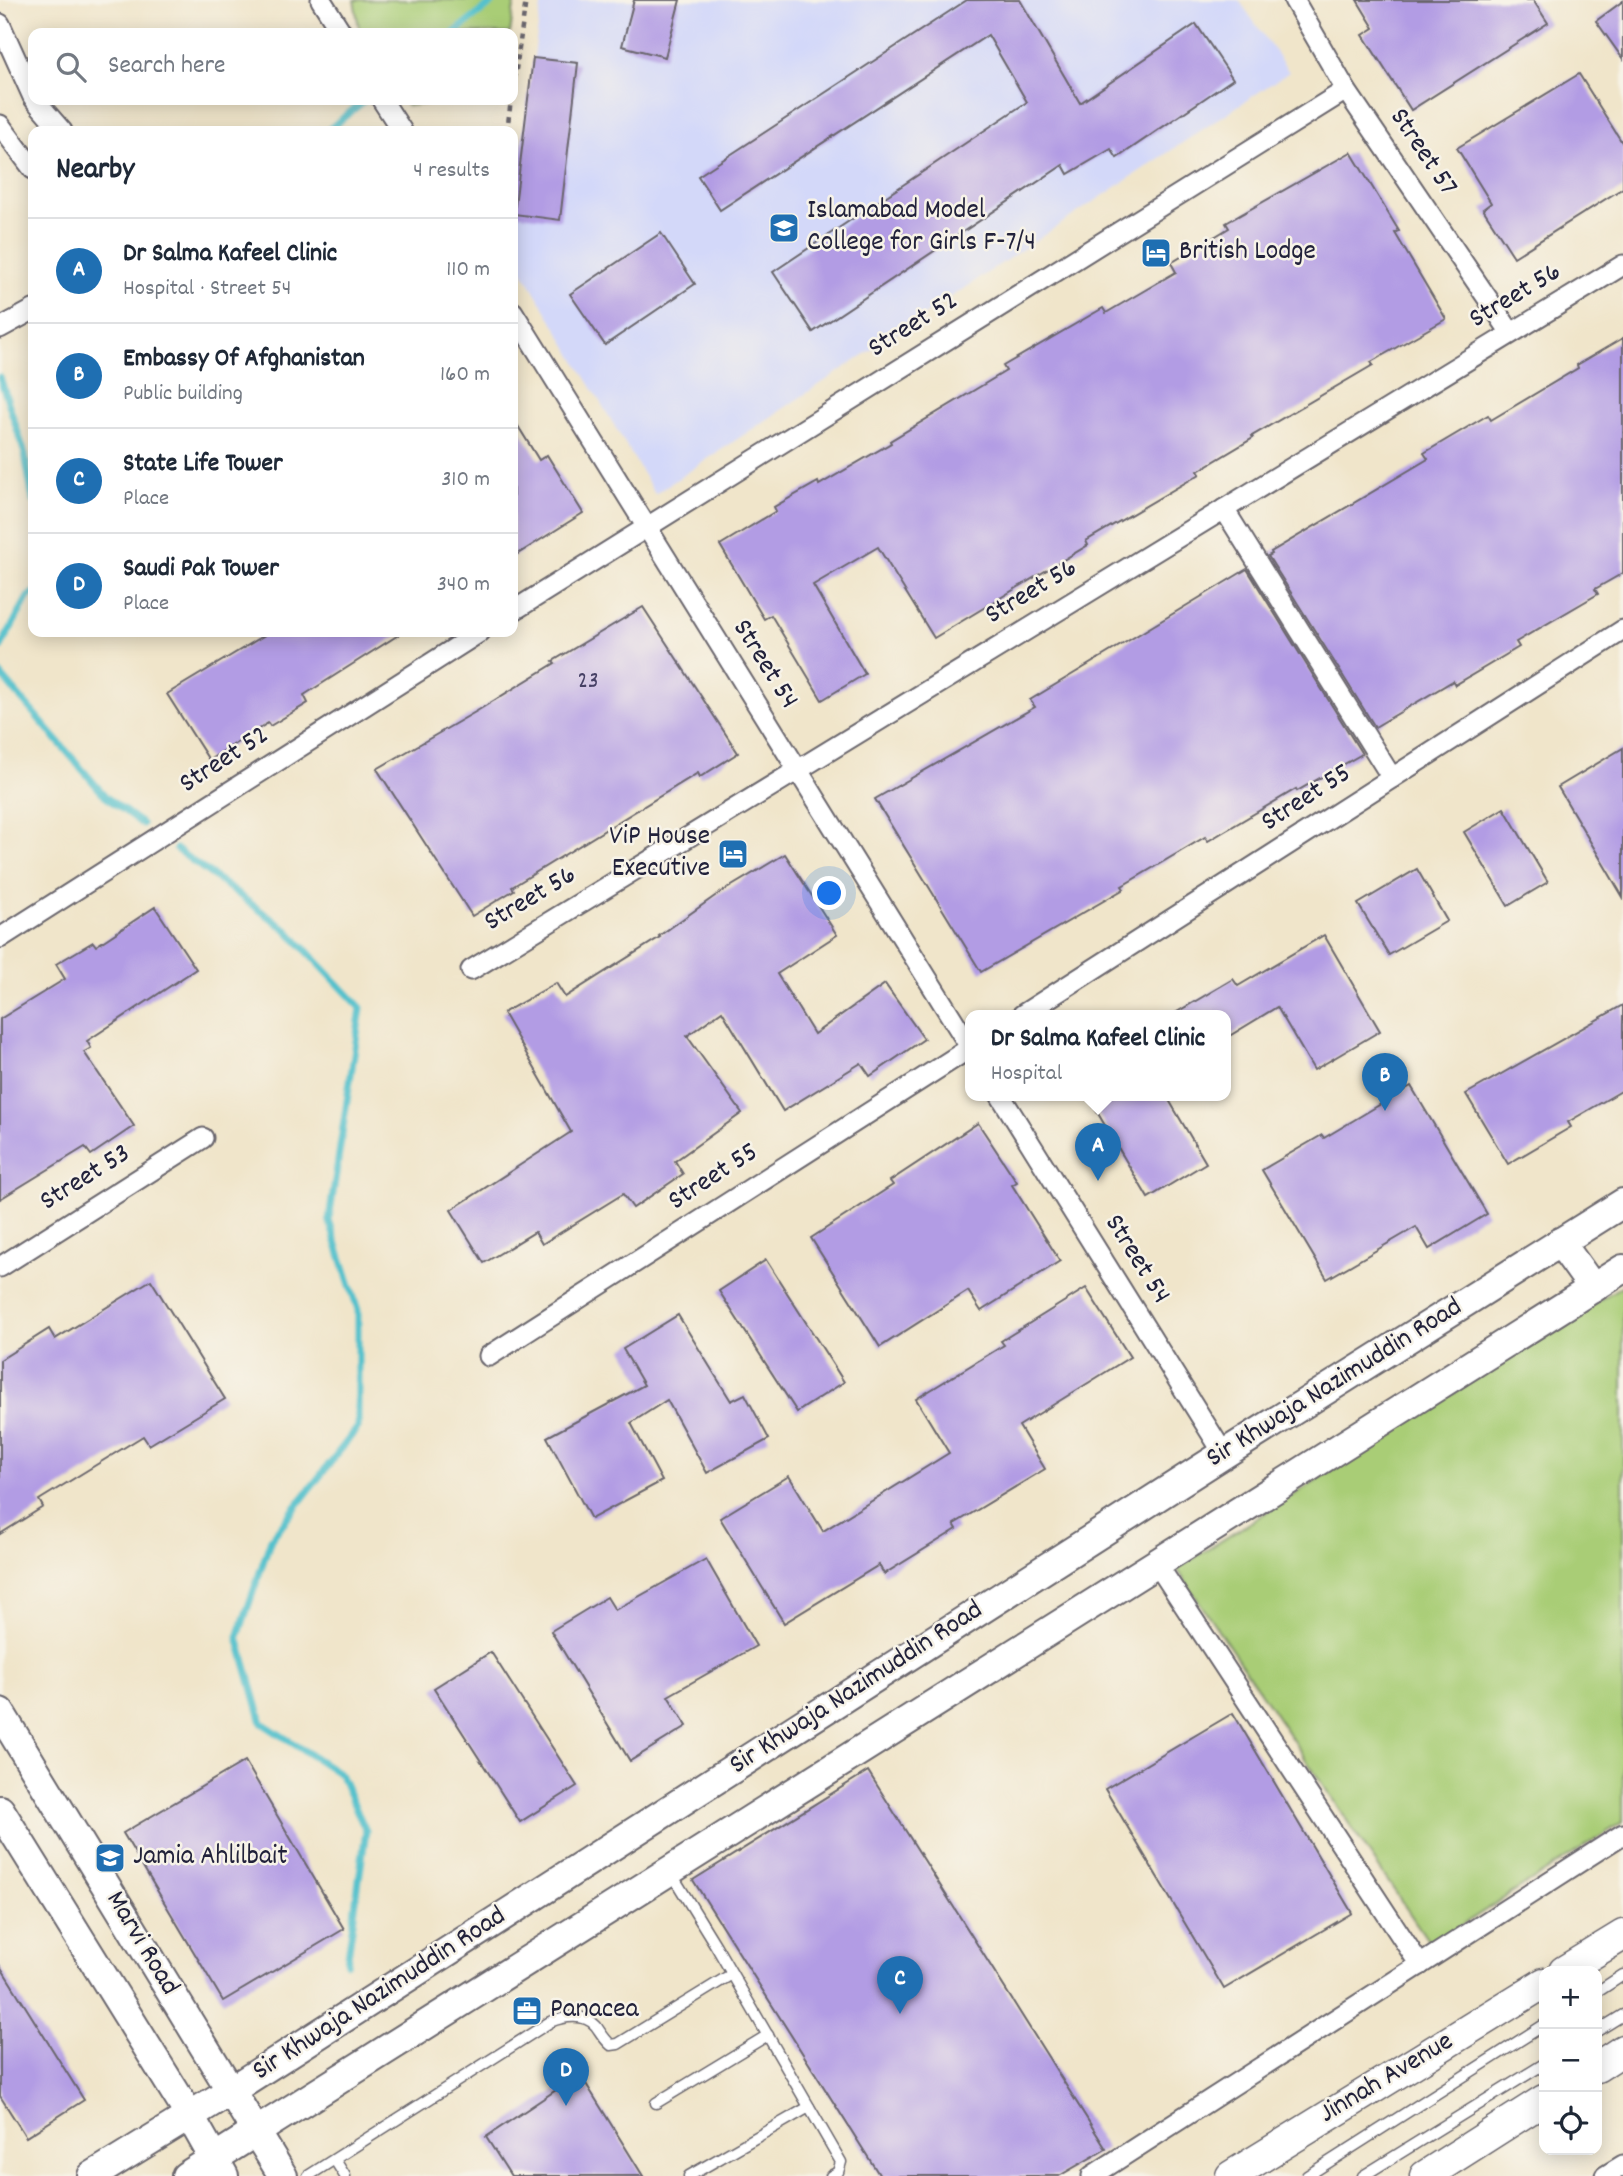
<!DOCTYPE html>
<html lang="en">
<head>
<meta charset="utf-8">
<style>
  :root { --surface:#fff; --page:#f6f6f7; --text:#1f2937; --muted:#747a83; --line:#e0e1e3; --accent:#1f6fb2 }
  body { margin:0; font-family:Dekko,sans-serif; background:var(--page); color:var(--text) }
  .controls { position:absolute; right:21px; bottom:21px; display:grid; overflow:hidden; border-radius:14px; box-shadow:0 4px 18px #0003 }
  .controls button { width:63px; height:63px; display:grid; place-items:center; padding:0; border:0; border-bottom:2px solid var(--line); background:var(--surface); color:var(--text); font:35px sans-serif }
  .you { position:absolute; left:830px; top:894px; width:24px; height:24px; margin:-18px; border:5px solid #fff; border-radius:50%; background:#1a73e8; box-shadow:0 0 0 10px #1a73e833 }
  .badge { display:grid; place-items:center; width:46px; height:46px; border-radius:50%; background:var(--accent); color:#fff; font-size:23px; font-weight:700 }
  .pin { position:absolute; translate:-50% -58px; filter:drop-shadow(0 2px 4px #0008) }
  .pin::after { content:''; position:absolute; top:37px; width:24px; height:21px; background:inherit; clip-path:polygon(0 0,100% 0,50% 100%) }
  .popup { position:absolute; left:965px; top:1010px; width:266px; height:91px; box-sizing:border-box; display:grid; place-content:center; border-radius:14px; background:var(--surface); filter:drop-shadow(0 2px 5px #0005); font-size:23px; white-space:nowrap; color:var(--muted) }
  .popup b { font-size:26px; color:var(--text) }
  .popup::after { content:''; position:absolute; left:50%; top:100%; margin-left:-14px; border:14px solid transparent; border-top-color:var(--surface) }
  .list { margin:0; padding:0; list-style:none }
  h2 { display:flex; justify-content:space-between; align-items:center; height:91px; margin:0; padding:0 28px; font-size:30px }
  h2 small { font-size:23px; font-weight:400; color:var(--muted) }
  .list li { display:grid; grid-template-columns:46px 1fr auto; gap:21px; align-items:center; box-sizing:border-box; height:105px; padding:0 28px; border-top:2px solid var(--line) }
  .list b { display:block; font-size:26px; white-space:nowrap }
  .list p { margin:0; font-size:23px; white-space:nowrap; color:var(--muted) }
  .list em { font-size:23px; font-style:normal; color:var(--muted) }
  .icon { flex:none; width:38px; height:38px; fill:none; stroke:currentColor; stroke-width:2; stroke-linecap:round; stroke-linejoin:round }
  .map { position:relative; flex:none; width:1623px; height:2176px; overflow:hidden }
  .search { position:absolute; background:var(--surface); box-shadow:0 4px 18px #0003; left:28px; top:28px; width:490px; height:77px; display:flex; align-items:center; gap:18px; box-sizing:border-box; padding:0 24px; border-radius:14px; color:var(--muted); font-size:26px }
  .panel { position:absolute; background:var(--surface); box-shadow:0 4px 18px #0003; left:28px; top:126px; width:490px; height:511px; border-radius:14px }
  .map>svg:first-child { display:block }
  .built { fill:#d3d8f9 }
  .green { fill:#a9cd76; stroke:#667858; stroke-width:2 }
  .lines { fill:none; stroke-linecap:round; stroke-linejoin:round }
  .stream { stroke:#54c1cc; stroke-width:7 }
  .building { fill:#b29ce4 }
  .lane-casing { stroke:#6a666d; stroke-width:13 }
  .street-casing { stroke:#6a666d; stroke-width:23 }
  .secondary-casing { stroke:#6a666d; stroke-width:32 }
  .primary-casing { stroke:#6a666d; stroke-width:33 }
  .path { stroke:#6a666d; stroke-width:4.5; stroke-dasharray:5 5; stroke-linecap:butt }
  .lane { stroke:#fff; stroke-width:10 }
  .street { stroke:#fff; stroke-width:19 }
  .secondary { stroke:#fff; stroke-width:28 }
  .primary { stroke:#fff; stroke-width:30 }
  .labels { text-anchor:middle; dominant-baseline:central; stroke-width:5; stroke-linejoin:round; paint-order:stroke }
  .number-label { font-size:24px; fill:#464065 }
  .street-label { font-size:28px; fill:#22223b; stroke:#f7f3e8 }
  .poi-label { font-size:28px; fill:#22223b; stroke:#f7f3e8; text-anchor:start }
</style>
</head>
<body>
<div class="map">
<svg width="1623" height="2176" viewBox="0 0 1623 2176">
  <rect width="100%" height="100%" fill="#f7f3e8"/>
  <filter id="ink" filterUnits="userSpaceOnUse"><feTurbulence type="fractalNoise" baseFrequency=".0143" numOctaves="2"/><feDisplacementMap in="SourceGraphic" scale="14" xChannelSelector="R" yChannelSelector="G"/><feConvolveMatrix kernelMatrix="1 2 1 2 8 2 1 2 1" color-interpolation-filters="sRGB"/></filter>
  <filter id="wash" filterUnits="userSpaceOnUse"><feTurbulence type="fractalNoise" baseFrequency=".00686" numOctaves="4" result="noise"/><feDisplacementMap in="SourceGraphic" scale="28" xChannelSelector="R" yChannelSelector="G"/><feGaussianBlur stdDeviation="1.57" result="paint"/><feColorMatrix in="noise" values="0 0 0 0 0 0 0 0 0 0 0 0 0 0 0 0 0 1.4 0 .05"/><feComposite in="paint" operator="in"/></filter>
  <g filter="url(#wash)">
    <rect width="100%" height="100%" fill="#f0e5ca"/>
    <path class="built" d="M542,0h697l50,72 -634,422 -142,-239v-53z"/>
    <g class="green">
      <path d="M354,0h161l-5,33h-150z"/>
      <path d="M403,100h62l-57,6z"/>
      <path d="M1623,1285v537l-192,123 -254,-376z"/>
    </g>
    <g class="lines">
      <g class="stream">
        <path d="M454,33l42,-33"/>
        <path d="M327,131l38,-31"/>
        <path d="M0,377l25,77 8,47"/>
        <path d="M0,648l28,-51 5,-4"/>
        <path d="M0,674l106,123 36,27"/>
        <path d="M176,849l111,81 74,78 -32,212 29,90v117l-87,112 -33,98 24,86 78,51 26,57 -19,132"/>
      </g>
    </g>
    <g id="blocks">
      <g class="building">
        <path d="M634,0h46l-15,57 -43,-11z"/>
        <path d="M967,0h53l60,103 116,-79 37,55 -116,79 -6,-9 -43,25 -5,-9 -250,167 -40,-60 254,-170 -39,-67 -268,175 -22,-34z"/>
        <path d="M1357,0h176l15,23 -137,87 -48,-75 11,-7z"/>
        <path d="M1623,1v58l-27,-38z"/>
        <path d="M533,58l45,5 -18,157 -46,-6z"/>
        <path d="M1579,74l44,70v44l-109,69 -31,-48 8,-6 -34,-55z"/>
        <path d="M1351,152l48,79 -4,2 51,86 -75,43 2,3 -121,71 1,2 -55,33 2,3 -114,67 2,4 -154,93 -56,-91 -65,38 52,89 -43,26 -51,-85 -7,4 -44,-74 56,-34 -2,-4 44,-25 1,3 72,-42 -1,-2 116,-70 -3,-5 100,-58 3,5 70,-41 -5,-9 58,-35 -3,-5z"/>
        <path d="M661,233l34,51 -90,61 -35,-51z"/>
        <path d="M1623,338v235l-28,16 3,5 -82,48 3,5 -64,38 -2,-4 -78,46 -107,-171 4,-2 -1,-2 157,-93 -4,-6 64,-38 3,5 87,-52 -1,-3z"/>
        <path d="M513,418l26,42 8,-5 36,58 -70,44z"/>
        <path d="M1247,569l115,185 -65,37 -1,-2 -88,52 -3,-4 -83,49 2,3 -143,83 -106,-173 160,-92 -5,-7z"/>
        <path d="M643,607l95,146 -38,24 -2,-4 -186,114 2,3 -42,26 -95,-147 100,-58 78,-48 -2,-2z"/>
        <path d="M270,632h133l-99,63 4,8 -38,23 -2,-3 -59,37 -42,-66z"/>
        <path d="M1623,748v149l-65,-110z"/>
        <path d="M1504,808l44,74 -40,24 -44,-74z"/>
        <path d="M785,854l52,81 -60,39 37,60 71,-50 39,55 -54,37 -9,-13 -78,48 -61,-100 -35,25 55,77 -67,48 8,13 -50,34 -10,-14 -81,50 -7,-12 -51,31 -33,-53 120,-78 -68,-119 53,-30 9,14 95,-60 -1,-1 56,-40z"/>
        <path d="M1417,869l30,52 -58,34 -31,-51z"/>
        <path d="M155,907l41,62 -109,72 4,7 -7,4 50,74 -43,29 -6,-8 -85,52v-180l65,-40 -9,-15 37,-22 3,4z"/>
        <path d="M1324,935l56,96 -66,39 -37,-63 -51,31v-23h-54l61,-36 5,7z"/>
        <path d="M1623,1005v85l-55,32 3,5 -63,37 -42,-70z"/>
        <path d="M1411,1086l76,128 -58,35 -13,-22 -89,52 -65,-109 60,-35 2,3z"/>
        <path d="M1087,1095h79l40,68 -58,35z"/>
        <path d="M978,1123l39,59 -5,3 48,76 -79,50 -13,-20 -88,56 -69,-109 82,-53 -3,-4z"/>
        <path d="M766,1260l78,122 -47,30 -78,-121z"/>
        <path d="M151,1280l74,119 -76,46 -6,-9 -104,64 4,7 -43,27v-174l49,-31 6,10z"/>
        <path d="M1086,1288l44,69 -111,69 26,43 -91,55 3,5 -73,45 -5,-9 -95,58 -64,-105 69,-42 34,55 126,-78 -33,-54 88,-54 -3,-4z"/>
        <path d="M678,1315l53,86 14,-7 24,45 -62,34 -40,-73 -36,23 31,58 -71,38 -44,-82 97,-52 -21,-36z"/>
        <path d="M706,1559l50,87 -88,50 19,30 -57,35 -79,-130 56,-34 8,13z"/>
        <path d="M491,1652l86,134 -57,36 -86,-134z"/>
        <path d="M1233,1713l119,200 -128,76 -119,-200z"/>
        <path d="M245,1761l99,168 -121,72 -100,-168z"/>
        <path d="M868,1771l238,378 -47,27h-179l-187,-296z"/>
        <path d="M0,1966l84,134 -58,37 -26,-41z"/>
        <path d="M580,2074l63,102h-132l-25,-39z"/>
      </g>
    </g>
  </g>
  <g filter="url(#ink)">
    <use href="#blocks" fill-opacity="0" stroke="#6a666d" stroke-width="2"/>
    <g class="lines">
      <g class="lane-casing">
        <g id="lane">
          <path d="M671,1873l45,73 125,216 -3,10 -7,4"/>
          <path d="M1597,1992l26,-17"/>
          <path d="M1597,2031l26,-16"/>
          <path d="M656,2103l112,-68"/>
          <path d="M335,2160l10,16"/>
          <path d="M308,2176l242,-154c14,-6 35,-9 46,4 5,7 8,13 15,19l7,-1 114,-70"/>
          <path d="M689,2176l120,-69"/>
          <path d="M1307,2176l237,-151"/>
          <path d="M1363,2176l181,-112"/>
        </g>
      </g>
      <g class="street-casing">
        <g id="street">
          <path d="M321,0l21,33"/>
          <path d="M1294,0l52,90 165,243"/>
          <path d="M0,24l33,73"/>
          <path d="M35,100l27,31"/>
          <path d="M382,100l20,31"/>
          <path d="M0,125l33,44"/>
          <path d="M513,312l457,735"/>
          <path d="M0,328l33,-18"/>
          <path d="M1224,509l168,269"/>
          <path d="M513,611l833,-521"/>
          <path d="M0,938l480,-306"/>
          <path d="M471,970l1152,-705"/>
          <path d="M1022,1015l601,-385"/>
          <path d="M1000,1095l224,359"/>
          <path d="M0,1267l203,-129"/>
          <path d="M489,1356l481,-308"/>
          <path d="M1157,1564l263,401"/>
          <path d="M1092,2176l531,-342"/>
          <path d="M1605,2176l18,-11"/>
        </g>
      </g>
      <g class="secondary-casing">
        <g id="secondary">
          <path d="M1560,1242l33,46"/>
          <path d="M0,1712l283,464"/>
          <path d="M0,1810l190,306 34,60"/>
          <path d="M92,2176l138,-85 994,-637 399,-251"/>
          <path d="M186,2176l1437,-907"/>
        </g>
      </g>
      <g class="primary-casing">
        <g id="primary">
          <path d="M1564,1971l59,-36"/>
          <path d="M1597,2067l26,-17"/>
          <path d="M1231,2176l313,-193"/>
          <path d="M1425,2176l119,-76"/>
        </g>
      </g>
      <g class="path">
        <path d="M513,90l13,-90"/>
        <path d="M507,131l4,-31"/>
      </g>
      <use href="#lane" class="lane"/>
      <use href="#street" class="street"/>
      <use href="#secondary" class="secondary"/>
      <use href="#primary" class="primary"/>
    </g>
  </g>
  <defs>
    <g id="university-square" transform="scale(1.575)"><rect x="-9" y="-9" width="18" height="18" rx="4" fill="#1f6fb2" stroke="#f7f3e8"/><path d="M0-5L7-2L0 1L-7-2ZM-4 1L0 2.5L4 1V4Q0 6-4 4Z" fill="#fff"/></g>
    <g id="hotel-square" transform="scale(1.575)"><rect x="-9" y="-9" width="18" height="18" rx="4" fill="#1f6fb2" stroke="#f7f3e8"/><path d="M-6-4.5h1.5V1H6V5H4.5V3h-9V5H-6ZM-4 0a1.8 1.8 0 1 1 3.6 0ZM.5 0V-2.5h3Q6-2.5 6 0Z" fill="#fff"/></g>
    <g id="office-square" transform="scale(1.575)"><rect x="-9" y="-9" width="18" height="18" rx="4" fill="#1f6fb2" stroke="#f7f3e8"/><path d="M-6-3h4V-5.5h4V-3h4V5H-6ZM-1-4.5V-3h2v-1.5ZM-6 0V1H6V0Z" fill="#fff"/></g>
  </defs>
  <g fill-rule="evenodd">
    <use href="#university-square" x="784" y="228"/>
    <use href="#hotel-square" x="1156" y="253"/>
    <use href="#hotel-square" x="733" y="854"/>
    <use href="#university-square" x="110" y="1858"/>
    <use href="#office-square" x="527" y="2011"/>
  </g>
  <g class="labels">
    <g class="number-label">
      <text x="588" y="682">23</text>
    </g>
    <g class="street-label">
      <text transform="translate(1422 153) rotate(56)">Street 57</text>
      <text transform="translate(1516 297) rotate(-31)">Street 56</text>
      <text transform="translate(914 326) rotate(-32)">Street 52</text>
      <text transform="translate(1032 593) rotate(-31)">Street 56</text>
      <text transform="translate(764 665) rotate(58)">Street 54</text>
      <text transform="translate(225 761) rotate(-33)">Street 52</text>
      <text transform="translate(1307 799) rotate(-33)">Street 55</text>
      <text transform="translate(531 900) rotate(-31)">Street 56</text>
      <text transform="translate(714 1178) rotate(-33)">Street 55</text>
      <text transform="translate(86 1179) rotate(-32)">Street 53</text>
      <text transform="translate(1136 1260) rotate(58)">Street 54</text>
      <text transform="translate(1335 1384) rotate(-32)">Sir Khwaja Nazimuddin Road</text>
      <text transform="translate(857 1689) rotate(-33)">Sir Khwaja Nazimuddin Road</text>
      <text transform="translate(141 1944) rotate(59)">Marvi Road</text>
      <text transform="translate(380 1995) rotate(-33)">Sir Khwaja Nazimuddin Road</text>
      <text transform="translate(1387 2079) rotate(-31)">Jinnah Avenue</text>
    </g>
    <g class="poi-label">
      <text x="807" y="212">Islamabad Model<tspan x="807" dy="32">College for Girls F-7/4</tspan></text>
      <text x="1179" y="253">British Lodge</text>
      <text x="710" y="838" text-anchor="end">ViP House<tspan x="710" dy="32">Executive</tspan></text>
      <text x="133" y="1858">Jamia Ahlilbait</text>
      <text x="550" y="2011">Panacea</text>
    </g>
  </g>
</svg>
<div class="controls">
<button>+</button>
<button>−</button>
<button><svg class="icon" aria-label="locate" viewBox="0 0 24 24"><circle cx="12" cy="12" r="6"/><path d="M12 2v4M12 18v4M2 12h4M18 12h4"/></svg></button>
</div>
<div class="you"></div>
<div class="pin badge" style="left:1098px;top:1181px">A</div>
<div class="popup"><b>Dr Salma Kafeel Clinic</b>Hospital</div>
<div class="pin badge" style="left:1385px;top:1111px">B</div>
<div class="pin badge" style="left:900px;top:2014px">C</div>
<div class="pin badge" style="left:566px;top:2106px">D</div>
<div class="search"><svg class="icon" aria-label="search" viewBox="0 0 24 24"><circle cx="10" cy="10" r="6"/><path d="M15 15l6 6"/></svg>Search here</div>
<section class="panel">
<h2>Nearby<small>4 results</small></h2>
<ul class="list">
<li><span class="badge">A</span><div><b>Dr Salma Kafeel Clinic</b><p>Hospital · Street 54</p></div><em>110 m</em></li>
<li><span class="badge">B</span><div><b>Embassy Of Afghanistan</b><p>Public building</p></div><em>160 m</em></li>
<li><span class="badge">C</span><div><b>State Life Tower</b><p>Place</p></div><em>310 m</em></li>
<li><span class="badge">D</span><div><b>Saudi Pak Tower</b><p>Place</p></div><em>340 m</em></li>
</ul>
</section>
</div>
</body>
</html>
